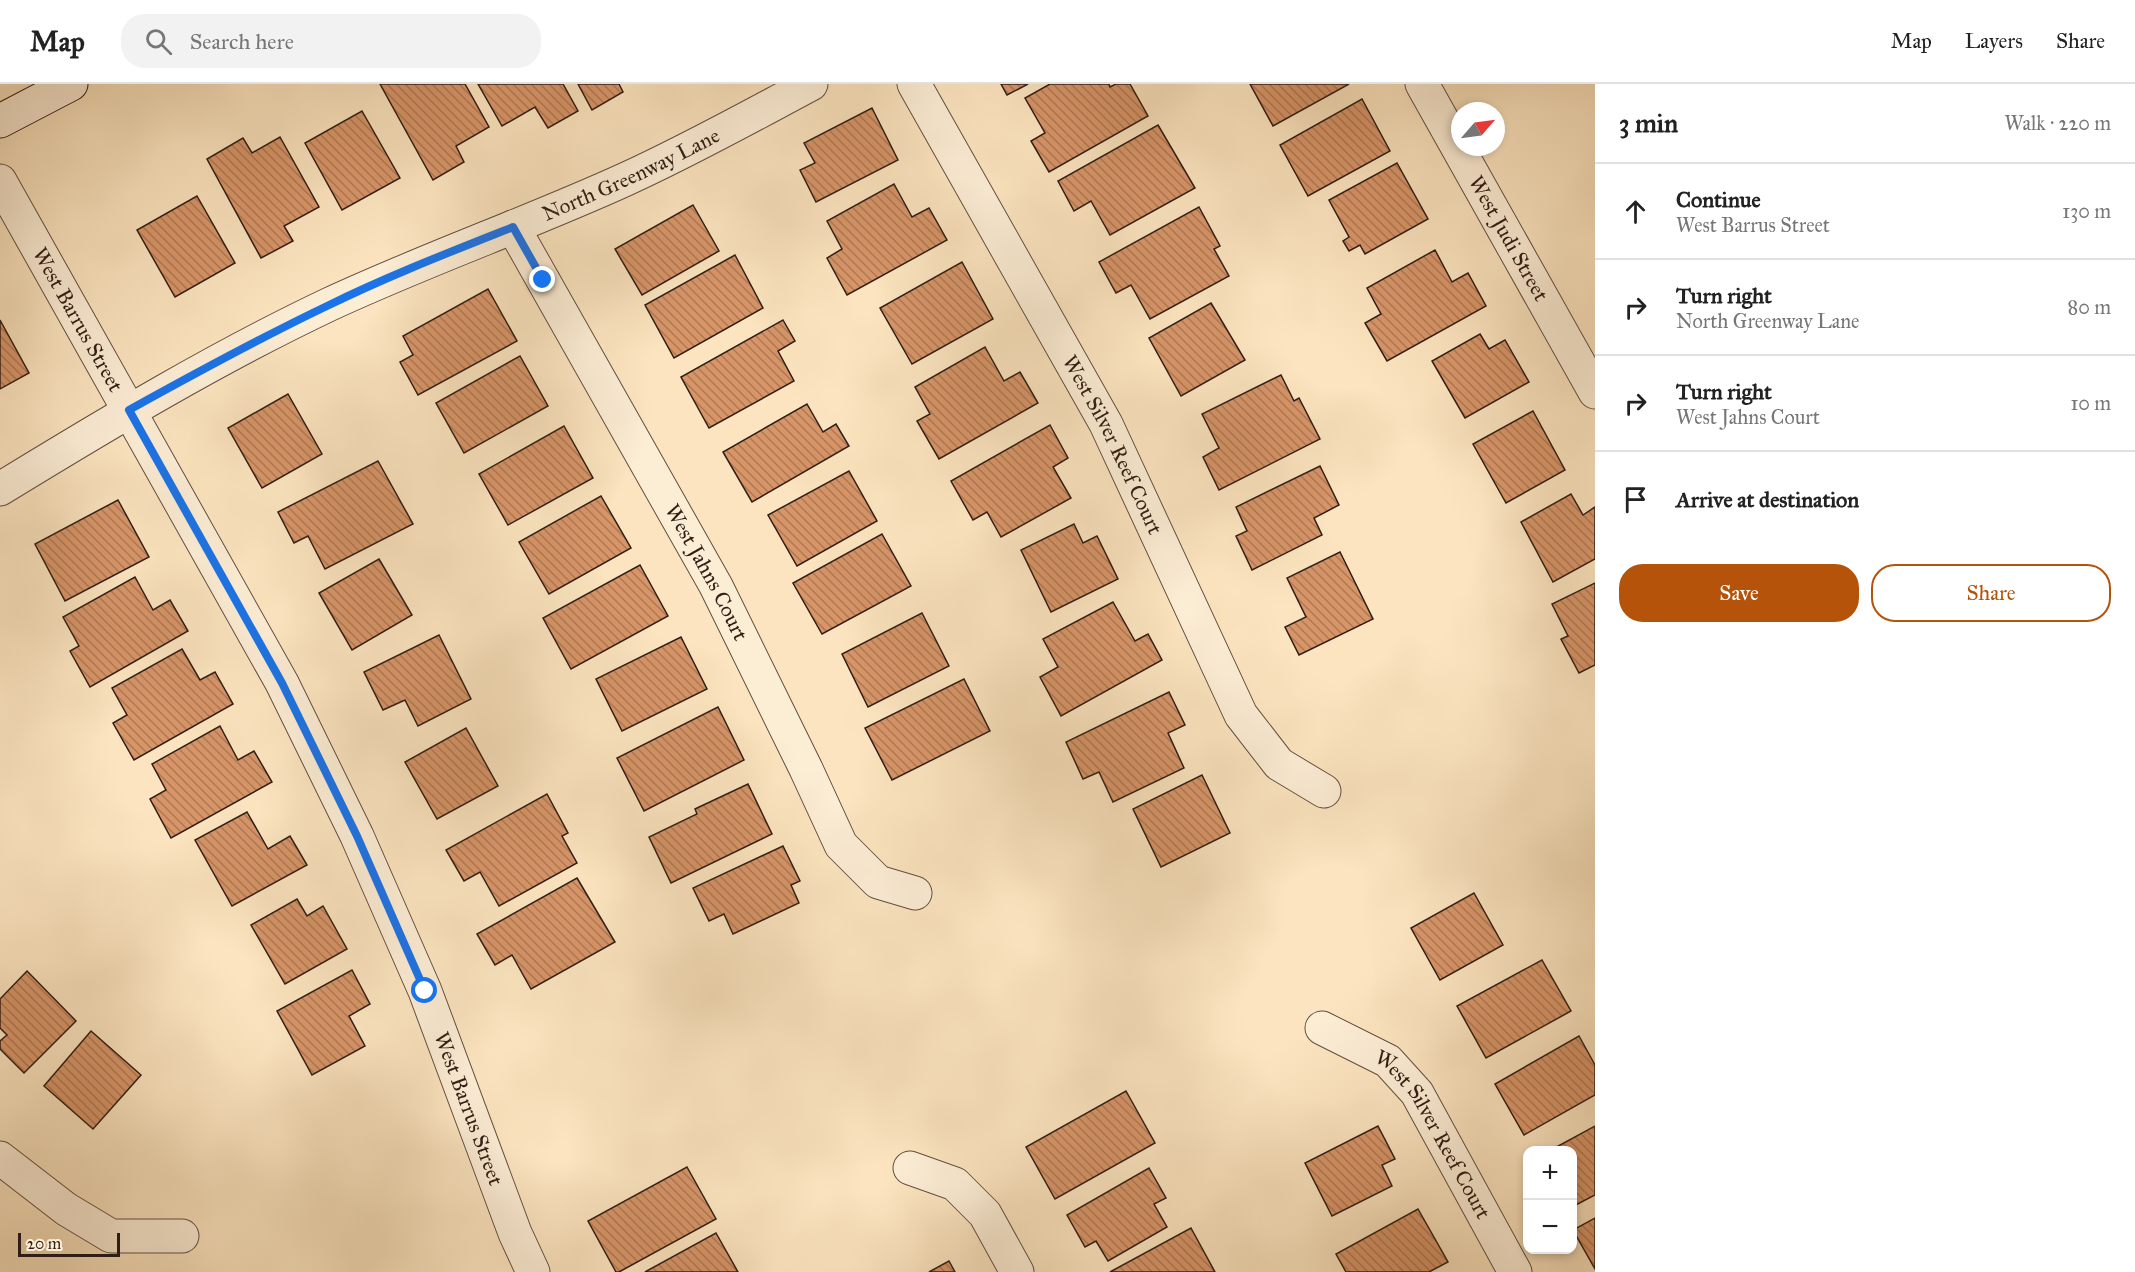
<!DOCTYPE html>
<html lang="en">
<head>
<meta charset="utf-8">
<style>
  :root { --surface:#fff; --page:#f2f2f2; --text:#222; --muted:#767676; --line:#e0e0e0; --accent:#b45309 }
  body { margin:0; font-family:"IM FELL Great Primer",serif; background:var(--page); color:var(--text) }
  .controls { position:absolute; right:18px; bottom:18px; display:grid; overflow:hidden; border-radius:12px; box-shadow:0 3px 9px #0003 }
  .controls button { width:54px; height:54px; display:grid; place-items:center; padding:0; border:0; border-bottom:2px solid var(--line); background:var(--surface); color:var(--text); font:30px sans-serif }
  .compass { position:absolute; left:1451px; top:18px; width:54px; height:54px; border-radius:50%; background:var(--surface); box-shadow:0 3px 9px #0003; rotate:62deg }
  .scale { position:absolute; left:18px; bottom:15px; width:102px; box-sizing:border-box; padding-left:6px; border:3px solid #301d15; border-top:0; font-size:16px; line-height:21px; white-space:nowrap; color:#301d15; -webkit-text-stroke:4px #fcedd5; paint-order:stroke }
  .stop { position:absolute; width:18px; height:18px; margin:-14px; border:4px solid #1a73e8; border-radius:50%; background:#fff }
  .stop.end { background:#1a73e8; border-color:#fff; box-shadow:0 2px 6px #0008 }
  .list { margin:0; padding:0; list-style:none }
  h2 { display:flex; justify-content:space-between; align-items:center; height:78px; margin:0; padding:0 24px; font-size:26px }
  h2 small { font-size:20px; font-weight:400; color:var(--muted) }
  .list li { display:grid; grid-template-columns:39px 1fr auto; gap:18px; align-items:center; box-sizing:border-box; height:96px; padding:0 24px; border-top:2px solid var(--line) }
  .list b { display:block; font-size:22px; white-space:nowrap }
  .list p { margin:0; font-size:20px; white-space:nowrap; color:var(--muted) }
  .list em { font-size:20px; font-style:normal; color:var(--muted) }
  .actions { display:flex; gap:12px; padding:18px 24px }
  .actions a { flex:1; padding:14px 0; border:2px solid var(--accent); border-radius:24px; text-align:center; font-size:21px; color:var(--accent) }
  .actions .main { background:var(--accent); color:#fff }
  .icon { flex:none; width:33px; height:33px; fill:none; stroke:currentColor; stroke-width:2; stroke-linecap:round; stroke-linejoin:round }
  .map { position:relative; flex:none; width:1595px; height:1188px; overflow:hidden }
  header { display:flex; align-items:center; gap:36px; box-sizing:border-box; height:84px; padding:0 30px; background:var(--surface); border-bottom:2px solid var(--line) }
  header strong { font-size:28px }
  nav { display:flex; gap:33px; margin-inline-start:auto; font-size:21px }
  .search { width:420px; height:54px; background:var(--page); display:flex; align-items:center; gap:15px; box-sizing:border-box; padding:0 21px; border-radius:24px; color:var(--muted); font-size:22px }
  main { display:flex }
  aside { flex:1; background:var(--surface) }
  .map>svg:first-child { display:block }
  .building { fill:url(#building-back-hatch); stroke:#301d15; stroke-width:1.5 }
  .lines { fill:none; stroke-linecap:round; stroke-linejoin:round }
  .street-casing { stroke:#634f40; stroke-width:35 }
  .secondary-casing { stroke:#301d15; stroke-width:35 }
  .street { stroke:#fcedd5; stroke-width:33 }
  .secondary { stroke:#fcedd5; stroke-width:33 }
  .route { stroke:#1a73e8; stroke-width:8 }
  .labels { text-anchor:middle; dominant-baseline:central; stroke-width:6; stroke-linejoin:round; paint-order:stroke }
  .street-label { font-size:21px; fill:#301d15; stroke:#fcedd5 }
</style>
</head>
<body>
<header>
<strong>Map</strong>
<div class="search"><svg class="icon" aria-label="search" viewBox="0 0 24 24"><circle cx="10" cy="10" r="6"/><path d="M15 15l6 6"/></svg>Search here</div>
<nav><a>Map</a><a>Layers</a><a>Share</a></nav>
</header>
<main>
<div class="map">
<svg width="1595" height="1188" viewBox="0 0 1595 1188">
  <defs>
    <pattern id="building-back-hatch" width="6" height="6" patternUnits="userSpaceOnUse" patternTransform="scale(1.5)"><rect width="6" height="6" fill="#d79568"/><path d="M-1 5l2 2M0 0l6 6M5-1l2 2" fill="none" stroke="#af7954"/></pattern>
  </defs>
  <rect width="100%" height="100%" fill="#fbe4bf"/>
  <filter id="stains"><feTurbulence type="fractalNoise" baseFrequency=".00333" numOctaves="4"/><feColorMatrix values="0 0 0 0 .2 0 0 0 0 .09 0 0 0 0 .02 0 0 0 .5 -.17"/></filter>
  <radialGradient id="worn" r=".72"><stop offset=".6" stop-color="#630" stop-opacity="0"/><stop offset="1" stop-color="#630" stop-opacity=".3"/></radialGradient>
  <g class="building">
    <path d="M380,0h85l24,43 -33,19 8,16 -31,18z"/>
    <path d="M478,0h85l15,27 -30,17 -13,-21 -33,19z"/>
    <path d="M578,0h41l4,8 -31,18z"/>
    <path d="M1001,0h27l-21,11z"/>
    <path d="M1050,0h59l1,3 6,-3h14l18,32 -99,56 -18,-31 14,-8 -20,-35z"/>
    <path d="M1250,0h99l-76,42z"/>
    <path d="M1362,15l28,52 -82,45 -28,-51z"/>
    <path d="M872,24l26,52 -82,42 -16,-32 15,-7 -11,-20z"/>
    <path d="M362,27l38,67 -58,32 -37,-67z"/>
    <path d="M1158,41l37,63 -85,47 -19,-34 -17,10 -16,-30z"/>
    <path d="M280,53l39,70 -35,19 9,15 -32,17 -54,-99 36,-21 9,15z"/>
    <path d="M1397,79l31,56 -63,35 -5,-9 -11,6 -6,-10 6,-4 -20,-37z"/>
    <path d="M894,100l18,33 17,-9 18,32 -100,55 -20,-37 15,-9 -15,-28z"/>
    <path d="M197,112l38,67 -60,34 -38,-67z"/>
    <path d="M693,121l26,46 -77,44 -27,-46z"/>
    <path d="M1199,123l21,39 -6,3 15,27 -79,43 -19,-34 -15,8 -17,-31z"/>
    <path d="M1435,166l17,32 16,-9 18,33 -99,55 -22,-38 16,-9 -14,-26z"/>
    <path d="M735,171l28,53 -89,50 -29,-53z"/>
    <path d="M962,178l31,57 -81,45 -32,-56z"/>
    <path d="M488,205l29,52 -99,54 -18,-33 13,-7 -10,-19z"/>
    <path d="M1211,219l34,57 -64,36 -32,-58z"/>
    <path d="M0,236l29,53 -29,16z"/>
    <path d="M783,236l12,21 -17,10 16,30 -85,47 -28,-51z"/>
    <path d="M1480,250l9,15 16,-9 24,42 -64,36 -33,-57z"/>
    <path d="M985,263l19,34 16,-9 18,31 -99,56 -22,-38 13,-7 -15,-27z"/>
    <path d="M520,272l28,50 -84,47 -28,-50z"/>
    <path d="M1281,291l13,26 5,-3 21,41 -101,51 -16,-33 16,-9 -17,-34z"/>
    <path d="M288,310l34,60 -60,34 -34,-60z"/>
    <path d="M807,320l16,28 13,-8 13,22 -97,56 -29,-50z"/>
    <path d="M1533,327l32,59 -59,33 -33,-59z"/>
    <path d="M1050,341l18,33 -15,9 18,31 -70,39 -14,-25 -14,8 -22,-39z"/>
    <path d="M564,342l29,52 -85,47 -29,-51z"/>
    <path d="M378,377l35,63 -88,45 -17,-33 -14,7 -16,-31z"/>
    <path d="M1320,382l19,39 -25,13 8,17 -70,35 -16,-34 11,-5 -11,-24z"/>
    <path d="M849,387l28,50 -80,45 -29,-51z"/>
    <path d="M1571,410l12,21 12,-8v52l-42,23 -32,-60z"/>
    <path d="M601,412l30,52 -82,46 -30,-52z"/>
    <path d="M118,416l31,57 -84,44 -30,-57z"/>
    <path d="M1074,440l9,19 14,-7 21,43 -67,33 -30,-62z"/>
    <path d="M882,450l29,52 -89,48 -29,-51z"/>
    <path d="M1340,468l33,67 -74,36 -14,-28 21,-10 -19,-39z"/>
    <path d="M379,475l33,56 -60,35 -33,-57z"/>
    <path d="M640,481l28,51 -97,53 -28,-51z"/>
    <path d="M135,493l18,33 17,-10 18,31 -98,56 -20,-36 9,-5 -16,-29z"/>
    <path d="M1595,499v82l-16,8 -18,-34 7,-3 -16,-32z"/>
    <path d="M1113,518l22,39 13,-7 14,26 -101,56 -21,-39 18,-10 -15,-28z"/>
    <path d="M922,529l27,53 -81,41 -26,-53z"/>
    <path d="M439,551l32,64 -53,27 -13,-26 -22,10 -19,-38z"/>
    <path d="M681,553l26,52 -85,42 -26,-52z"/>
    <path d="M182,565l18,31 15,-8 18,32 -99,56 -21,-37 14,-8 -15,-27z"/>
    <path d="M964,595l26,52 -98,49 -27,-52z"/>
    <path d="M1169,608l16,33 -17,8 16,35 -71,34 -14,-30 -16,7 -17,-37z"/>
    <path d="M718,623l26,53 -100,51 -27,-53z"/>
    <path d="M220,642l18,34 16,-9 18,31 -101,56 -21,-39 16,-9 -14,-26z"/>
    <path d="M466,644l32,58 -61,33 -32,-57z"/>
    <path d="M1202,691l28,58 -69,34 -28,-58z"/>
    <path d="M748,700l24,50 -101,49 -22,-46 48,-23 -2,-5z"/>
    <path d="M547,710l21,39 -6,3 15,27 -78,43 -19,-34 -16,9 -18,-31z"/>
    <path d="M247,728l21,37 22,-13 17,29 -75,41 -37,-66z"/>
    <path d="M783,762l17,35 -9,4 8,18 -66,31 -9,-20 -15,7 -16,-33z"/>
    <path d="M577,794l38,64 -84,47 -19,-34 -17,10 -18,-31z"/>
    <path d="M1474,809l29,52 -63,35 -29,-52z"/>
    <path d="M297,815l10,17 16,-10 24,43 -62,35 -34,-59z"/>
    <path d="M1542,876l29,51 -85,47 -29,-52z"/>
    <path d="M352,886l18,34 -21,12 16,30 -53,29 -35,-64z"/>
    <path d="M27,887l49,50 -52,52 -24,-24v-8l7,-6 -7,-7v-29z"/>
    <path d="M91,947l50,44 -48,54 -49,-43z"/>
    <path d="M1579,952l16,29v30l-71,40 -29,-51z"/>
    <path d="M1126,1007l29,52 -100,56 -29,-52z"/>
    <path d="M1378,1042l17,33 -13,6 10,21 -60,30 -27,-53z"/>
    <path d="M1595,1042v69l-23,12v-57h-21z"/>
    <path d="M687,1083l29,52 -97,53h-3l-28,-51z"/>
    <path d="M1149,1084l17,30 -12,6 13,23 -59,34 -12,-20 -11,6 -18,-32z"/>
    <path d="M1418,1125l30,53 -19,10h-83l-10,-18z"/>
    <path d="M1595,1134v51l-22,-39z"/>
    <path d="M1191,1144l24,44h-105z"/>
    <path d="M716,1149l22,39h-93z"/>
    <path d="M949,1177l6,11h-26z"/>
  </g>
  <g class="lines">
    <g class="street-casing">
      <g id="street">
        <path id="s1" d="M914,0l192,340 135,291 38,49 45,27"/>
        <path id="s2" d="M1422,0l173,308"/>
        <path id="s3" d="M0,97l282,502 75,153 68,155 90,242 18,39"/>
        <path id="s4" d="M513,143l203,359 90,183 35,76 37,37 37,11"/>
        <path id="s5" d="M0,405c108,-66 216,-131 330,-185 97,-45 197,-80 294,-124 64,-29 125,-63 187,-96"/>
        <path id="s6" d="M1322,944l66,33 29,32 98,179"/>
        <path d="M0,1074l66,51 45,27h71"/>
        <path d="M910,1084l45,16 30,30 32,58"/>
      </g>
    </g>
    <g class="secondary-casing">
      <path id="secondary" d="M0,37l71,-37"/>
    </g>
    <use href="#street" class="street"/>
    <use href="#secondary" class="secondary"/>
  </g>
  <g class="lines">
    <path class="route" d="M425,907l-68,-155 -75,-153 -153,-273c65,-36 131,-72 198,-104 61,-30 123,-54 186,-79l30,53"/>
  </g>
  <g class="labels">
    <g class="street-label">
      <text stroke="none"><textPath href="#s5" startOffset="706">North Greenway Lane</textPath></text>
      <text stroke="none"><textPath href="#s2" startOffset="177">West Judi Street</textPath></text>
      <text stroke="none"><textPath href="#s3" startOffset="159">West Barrus Street</textPath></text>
      <text stroke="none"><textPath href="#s1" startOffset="412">West Silver Reef Court</textPath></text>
      <text stroke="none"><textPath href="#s4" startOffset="396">West Jahns Court</textPath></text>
      <text stroke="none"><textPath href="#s3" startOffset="1041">West Barrus Street</textPath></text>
      <text stroke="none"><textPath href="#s6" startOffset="160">West Silver Reef Court</textPath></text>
    </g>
  </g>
  <rect width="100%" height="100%" filter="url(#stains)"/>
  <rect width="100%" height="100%" fill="url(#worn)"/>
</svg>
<div class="controls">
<button>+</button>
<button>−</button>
</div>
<svg class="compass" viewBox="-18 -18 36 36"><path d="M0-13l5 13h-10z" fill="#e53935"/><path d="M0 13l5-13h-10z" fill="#767676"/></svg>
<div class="scale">20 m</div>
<div class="stop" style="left:425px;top:907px"></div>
<div class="stop end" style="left:543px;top:196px"></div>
</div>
<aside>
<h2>3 min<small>Walk · 220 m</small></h2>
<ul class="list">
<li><svg class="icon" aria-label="ahead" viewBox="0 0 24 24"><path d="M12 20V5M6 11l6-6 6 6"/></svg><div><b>Continue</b><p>West Barrus Street</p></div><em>130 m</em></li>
<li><svg class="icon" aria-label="right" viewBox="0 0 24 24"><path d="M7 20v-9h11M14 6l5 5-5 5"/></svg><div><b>Turn right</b><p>North Greenway Lane</p></div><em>80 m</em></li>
<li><svg class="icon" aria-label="right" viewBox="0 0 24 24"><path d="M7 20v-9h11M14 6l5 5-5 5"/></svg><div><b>Turn right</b><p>West Jahns Court</p></div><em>10 m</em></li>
<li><svg class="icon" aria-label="arrive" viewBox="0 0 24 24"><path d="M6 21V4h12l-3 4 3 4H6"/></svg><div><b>Arrive at destination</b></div></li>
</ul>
<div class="actions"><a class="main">Save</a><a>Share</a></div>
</aside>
</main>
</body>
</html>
